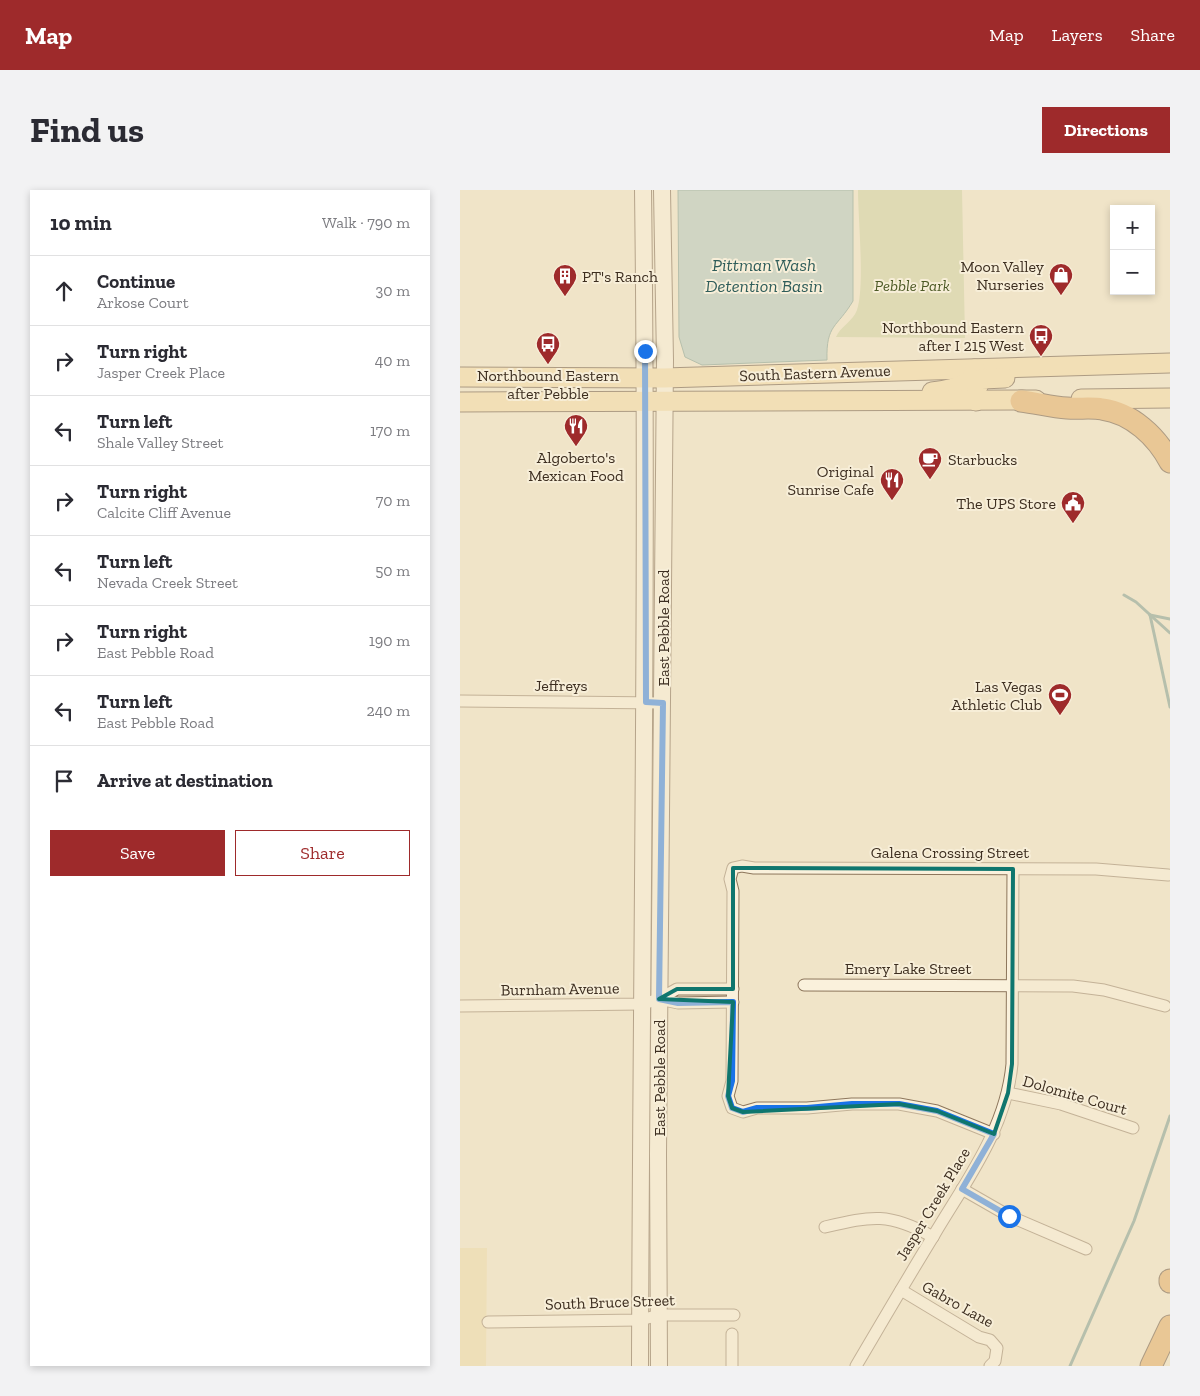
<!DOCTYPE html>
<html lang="en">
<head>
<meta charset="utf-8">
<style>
  :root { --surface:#fff; --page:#f2f2f3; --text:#2b2b33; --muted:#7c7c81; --line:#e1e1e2; --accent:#9e2a2b }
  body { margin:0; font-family:"Zilla Slab",serif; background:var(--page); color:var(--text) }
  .controls { position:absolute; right:15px; top:15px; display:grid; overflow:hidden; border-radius:0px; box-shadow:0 2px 8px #0003 }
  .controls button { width:45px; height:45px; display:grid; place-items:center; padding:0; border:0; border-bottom:1px solid var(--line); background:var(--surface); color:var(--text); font:25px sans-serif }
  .stop { position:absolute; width:15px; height:15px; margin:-11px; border:4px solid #1a73e8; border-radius:50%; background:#fff }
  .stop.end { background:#1a73e8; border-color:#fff; box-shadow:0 1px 5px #0008 }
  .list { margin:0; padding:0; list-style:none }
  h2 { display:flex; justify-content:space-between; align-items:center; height:65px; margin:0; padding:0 20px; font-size:21px }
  h2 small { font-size:16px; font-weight:400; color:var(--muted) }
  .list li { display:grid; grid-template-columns:32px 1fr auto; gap:15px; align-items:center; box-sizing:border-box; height:70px; padding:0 20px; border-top:1px solid var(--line) }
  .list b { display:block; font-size:19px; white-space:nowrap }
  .list p { margin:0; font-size:16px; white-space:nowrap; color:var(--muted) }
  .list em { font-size:16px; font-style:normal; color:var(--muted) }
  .actions { display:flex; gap:10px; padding:15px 20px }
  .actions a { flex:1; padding:11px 0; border:1px solid var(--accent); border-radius:0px; text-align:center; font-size:18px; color:var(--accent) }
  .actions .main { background:var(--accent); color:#fff }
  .icon { flex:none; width:28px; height:28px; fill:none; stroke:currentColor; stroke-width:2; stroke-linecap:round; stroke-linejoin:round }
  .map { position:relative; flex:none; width:710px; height:1176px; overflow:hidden; border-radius:0px }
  header { display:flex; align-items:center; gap:30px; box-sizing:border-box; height:70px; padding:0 25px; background:var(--accent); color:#fff }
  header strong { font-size:24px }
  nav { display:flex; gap:28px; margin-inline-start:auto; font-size:18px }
  .intro { display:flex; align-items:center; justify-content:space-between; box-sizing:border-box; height:120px; padding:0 30px }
  h1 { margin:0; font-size:35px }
  .button { padding:12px 22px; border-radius:0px; background:var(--accent); color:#fff; font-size:18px; font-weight:700 }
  main { display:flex; gap:30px; padding:0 30px }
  aside { flex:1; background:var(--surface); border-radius:0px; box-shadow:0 2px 8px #0003 }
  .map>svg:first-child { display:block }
  .green { fill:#c9cf9b }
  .sand { fill:#ecd9a5 }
  .water { fill:#a9c4bc; stroke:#6f938a }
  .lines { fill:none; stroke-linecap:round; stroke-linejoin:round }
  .stream { stroke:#6f938a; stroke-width:3 }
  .street-casing { stroke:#8d765c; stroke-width:13 }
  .secondary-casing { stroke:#6f573f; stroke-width:18 }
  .primary-casing { stroke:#5b4430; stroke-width:21 }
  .highway-casing { stroke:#5b4430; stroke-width:23 }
  .street { stroke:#faf1dc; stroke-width:11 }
  .secondary { stroke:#faf1dc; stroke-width:16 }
  .primary { stroke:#f3d9a0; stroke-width:19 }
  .highway { stroke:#e0a458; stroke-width:21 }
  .route { stroke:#1a73e8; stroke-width:6 }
  .marked { fill:none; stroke:#0f766e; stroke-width:4; stroke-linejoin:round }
  .labels { text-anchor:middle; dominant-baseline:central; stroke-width:4; stroke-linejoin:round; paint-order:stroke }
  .poi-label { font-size:16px; fill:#3d2e20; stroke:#f7eed8; text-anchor:end }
  .park-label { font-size:16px; font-style:italic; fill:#4d5a26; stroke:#f7eed8 }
  .street-label { font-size:16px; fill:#3d2e20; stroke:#f7eed8 }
  .water-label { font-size:18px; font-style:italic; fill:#2f5d5a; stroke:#f7eed8 }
</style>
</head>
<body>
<header>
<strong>Map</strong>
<nav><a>Map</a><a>Layers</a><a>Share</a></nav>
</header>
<div class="intro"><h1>Find us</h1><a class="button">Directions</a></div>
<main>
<aside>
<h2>10 min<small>Walk · 790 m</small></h2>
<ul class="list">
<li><svg class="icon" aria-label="ahead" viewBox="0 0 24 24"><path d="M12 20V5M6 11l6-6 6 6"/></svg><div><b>Continue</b><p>Arkose Court</p></div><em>30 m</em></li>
<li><svg class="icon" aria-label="right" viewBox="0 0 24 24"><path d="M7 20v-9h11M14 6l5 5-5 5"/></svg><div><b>Turn right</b><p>Jasper Creek Place</p></div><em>40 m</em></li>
<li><svg class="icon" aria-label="left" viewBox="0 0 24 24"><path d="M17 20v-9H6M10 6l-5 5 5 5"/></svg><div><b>Turn left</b><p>Shale Valley Street</p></div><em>170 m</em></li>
<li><svg class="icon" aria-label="right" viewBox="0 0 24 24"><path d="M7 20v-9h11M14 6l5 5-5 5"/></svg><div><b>Turn right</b><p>Calcite Cliff Avenue</p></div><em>70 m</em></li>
<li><svg class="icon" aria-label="left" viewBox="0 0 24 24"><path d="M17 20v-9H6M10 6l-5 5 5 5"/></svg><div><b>Turn left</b><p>Nevada Creek Street</p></div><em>50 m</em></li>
<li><svg class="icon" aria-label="right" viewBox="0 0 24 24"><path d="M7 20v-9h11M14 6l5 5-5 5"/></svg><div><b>Turn right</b><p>East Pebble Road</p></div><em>190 m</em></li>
<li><svg class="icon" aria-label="left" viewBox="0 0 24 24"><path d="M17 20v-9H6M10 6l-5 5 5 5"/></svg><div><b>Turn left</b><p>East Pebble Road</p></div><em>240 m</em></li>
<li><svg class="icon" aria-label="arrive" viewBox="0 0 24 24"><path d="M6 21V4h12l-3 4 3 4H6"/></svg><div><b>Arrive at destination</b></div></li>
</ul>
<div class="actions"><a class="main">Save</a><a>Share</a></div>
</aside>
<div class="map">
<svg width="710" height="1176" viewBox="0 0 710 1176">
  <rect width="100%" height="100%" fill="#f0e4c8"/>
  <path class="green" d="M398,0h104l3,148 -129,-1c4,-10 17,-16 21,-27 8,-23 1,-92 1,-120z"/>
  <path class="sand" d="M0,1058h27l-1,118h-26z"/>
  <path class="water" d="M218,0h175v111c-16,27 -27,23 -26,59l-125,5 -17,-8 -6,-20z"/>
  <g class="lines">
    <g class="stream">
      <path d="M664,405l12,7 34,31"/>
      <path d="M690,425l20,92"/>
      <path d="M690,425l20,4"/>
      <path d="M610,1176l64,-145 36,-105"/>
    </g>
    <g class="street-casing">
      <g id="street">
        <path d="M0,511l203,2"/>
        <path d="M344,795l269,1 31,4 61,16"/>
        <path d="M199,809l19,4 55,-1"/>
        <path d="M0,816l183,-2 16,-5 18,-10h56"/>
        <path d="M548,903l53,11 72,24"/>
        <path d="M534,944l-57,-23 -38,-7h-47l-45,4h-50l-14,4 -11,-4 -4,-12 4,-15 1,-190 -3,-12 3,-11 9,-2 12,2 342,1 72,6"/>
        <path d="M502,999l47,27 77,33"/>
        <path d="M365,1037c47,-11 64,-15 108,10"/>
        <path d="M441,1100l78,47 11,3 7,8 -2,13 -5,5"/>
        <path d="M28,1132l152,-2 20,-5h74"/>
        <path d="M272,1144v32"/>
        <path d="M396,1176c26,-44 51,-87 78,-131 32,-54 72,-106 78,-171l1,-195"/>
      </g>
    </g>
    <g class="secondary-casing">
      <g id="secondary">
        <path d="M180,1176c1,-392 8,-784 3,-1176"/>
        <path d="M199,1176l-1,-212 7,-794 -3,-170"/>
      </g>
    </g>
    <g class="primary-casing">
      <g id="primary">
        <path d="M0,187l204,1 506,-15"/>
        <path d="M472,202c14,-2 26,-4 39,-11l4,-12"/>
        <path d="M621,209l89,-1"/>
        <path d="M516,211l1,-13 5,-9 23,-1"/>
        <path d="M0,212l576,-2"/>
      </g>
    </g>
    <g class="highway-casing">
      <g id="highway">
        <path d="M561,211c16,2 31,6 46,7 12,1 24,-1 35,1 30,4 55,28 68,53"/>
        <path d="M710,1090v2"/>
        <path d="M691,1176l19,-40"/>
      </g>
    </g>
    <use href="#street" class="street"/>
    <use href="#secondary" class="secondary"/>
    <use href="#primary" class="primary"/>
    <use href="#highway" class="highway"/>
  </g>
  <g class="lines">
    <path class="route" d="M185,161l1,351 17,1 -4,296 19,4 55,-1 -1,79 -4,15 4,12 11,4 14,-4h50l45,-4h47l38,7 57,23 -32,55 47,27"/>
  </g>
  <path d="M0 0H710V1176H0ZM273,678l280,1 -1,195 -4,29 -14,41 -57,-23 -38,-7 -156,8 -11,-4 -4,-12 5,-94 -74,-3 18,-10h56z" fill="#f0e4c8" fill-opacity=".55" fill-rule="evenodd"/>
  <path class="marked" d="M273,678l280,1 -1,195 -4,29 -14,41 -57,-23 -38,-7 -156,8 -11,-4 -4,-12 5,-94 -74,-3 18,-10h56z"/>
  <defs>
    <g id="shop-pin" transform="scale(1.25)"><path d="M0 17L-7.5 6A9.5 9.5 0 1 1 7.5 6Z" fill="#9e2a2b" stroke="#f7eed8"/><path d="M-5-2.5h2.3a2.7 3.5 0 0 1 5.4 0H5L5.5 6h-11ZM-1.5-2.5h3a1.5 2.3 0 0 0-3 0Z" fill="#fff"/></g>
    <g id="building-pin" transform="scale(1.25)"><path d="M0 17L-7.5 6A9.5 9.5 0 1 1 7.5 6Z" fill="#9e2a2b" stroke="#f7eed8"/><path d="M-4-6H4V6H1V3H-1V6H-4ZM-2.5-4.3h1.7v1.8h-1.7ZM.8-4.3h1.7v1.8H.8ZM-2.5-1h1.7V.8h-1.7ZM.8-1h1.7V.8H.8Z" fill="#fff"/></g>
    <g id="bus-pin" transform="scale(1.25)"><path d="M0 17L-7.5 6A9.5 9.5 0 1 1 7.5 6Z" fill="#9e2a2b" stroke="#f7eed8"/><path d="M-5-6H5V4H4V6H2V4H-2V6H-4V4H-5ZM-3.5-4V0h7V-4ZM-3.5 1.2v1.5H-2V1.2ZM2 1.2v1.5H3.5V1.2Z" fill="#fff"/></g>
    <g id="restaurant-pin" transform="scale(1.25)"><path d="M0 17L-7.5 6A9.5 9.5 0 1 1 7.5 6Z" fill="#9e2a2b" stroke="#f7eed8"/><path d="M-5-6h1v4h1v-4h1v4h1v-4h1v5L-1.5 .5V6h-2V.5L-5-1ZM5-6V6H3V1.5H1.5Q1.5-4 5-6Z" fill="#fff"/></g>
    <g id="cafe-pin" transform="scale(1.25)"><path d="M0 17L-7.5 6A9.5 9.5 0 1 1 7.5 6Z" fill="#9e2a2b" stroke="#f7eed8"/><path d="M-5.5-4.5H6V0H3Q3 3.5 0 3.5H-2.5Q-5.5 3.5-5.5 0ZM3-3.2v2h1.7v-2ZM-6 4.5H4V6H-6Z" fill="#fff"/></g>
    <g id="civic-pin" transform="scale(1.25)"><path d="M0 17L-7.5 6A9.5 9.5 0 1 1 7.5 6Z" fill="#9e2a2b" stroke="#f7eed8"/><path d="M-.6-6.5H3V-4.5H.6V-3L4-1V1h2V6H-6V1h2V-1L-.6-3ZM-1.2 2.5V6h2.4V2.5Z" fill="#fff"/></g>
    <g id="stadium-pin" transform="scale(1.25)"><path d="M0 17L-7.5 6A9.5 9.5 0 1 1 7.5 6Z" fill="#9e2a2b" stroke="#f7eed8"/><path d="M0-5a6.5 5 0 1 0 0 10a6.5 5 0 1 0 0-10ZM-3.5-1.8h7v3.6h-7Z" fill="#fff"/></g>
  </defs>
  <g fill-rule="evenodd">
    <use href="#shop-pin" x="601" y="85"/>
    <use href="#building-pin" x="105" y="86"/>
    <use href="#bus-pin" x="581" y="146"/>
    <use href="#bus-pin" x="88" y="154"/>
    <use href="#restaurant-pin" x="116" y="236"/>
    <use href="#cafe-pin" x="470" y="269"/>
    <use href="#restaurant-pin" x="432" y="290"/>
    <use href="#civic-pin" x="613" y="313"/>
    <use href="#stadium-pin" x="600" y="505"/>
  </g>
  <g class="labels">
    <g class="poi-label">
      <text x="584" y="76">Moon Valley<tspan x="584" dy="18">Nurseries</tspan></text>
      <text x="122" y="86" text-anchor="start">PT's Ranch</text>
      <text x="564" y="137">Northbound Eastern<tspan x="564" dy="18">after I 215 West</tspan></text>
      <text x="88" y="185" text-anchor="middle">Northbound Eastern<tspan x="88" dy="18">after Pebble</tspan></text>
      <text x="116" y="267" text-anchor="middle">Algoberto's<tspan x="116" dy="18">Mexican Food</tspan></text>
      <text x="488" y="269" text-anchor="start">Starbucks</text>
      <text x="414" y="281">Original<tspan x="414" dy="18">Sunrise Cafe</tspan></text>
      <text x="596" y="313">The UPS Store</text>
      <text x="582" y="496">Las Vegas<tspan x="582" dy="18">Athletic Club</tspan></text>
    </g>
    <g class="park-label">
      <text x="452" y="95">Pebble Park</text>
    </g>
    <g class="street-label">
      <text transform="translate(355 183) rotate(-2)">South Eastern Avenue</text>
      <text transform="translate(203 438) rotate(-90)">East Pebble Road</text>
      <text x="101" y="495">Jeffreys</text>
      <text x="490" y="662">Galena Crossing Street</text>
      <text x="448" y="778">Emery Lake Street</text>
      <text transform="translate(100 799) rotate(-1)">Burnham Avenue</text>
      <text transform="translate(199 888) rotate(-90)">East Pebble Road</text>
      <text transform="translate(615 905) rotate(16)">Dolomite Court</text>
      <text transform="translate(473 1014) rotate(-59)">Jasper Creek Place</text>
      <text transform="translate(150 1112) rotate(-2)">South Bruce Street</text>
      <text transform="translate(498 1114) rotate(29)">Gabro Lane</text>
    </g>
    <g class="water-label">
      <text x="304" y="75">Pittman Wash<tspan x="304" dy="21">Detention Basin</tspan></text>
    </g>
  </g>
</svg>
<div class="controls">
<button>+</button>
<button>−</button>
</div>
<div class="stop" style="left:549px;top:1026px"></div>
<div class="stop end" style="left:185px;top:161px"></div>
</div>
</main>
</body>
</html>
